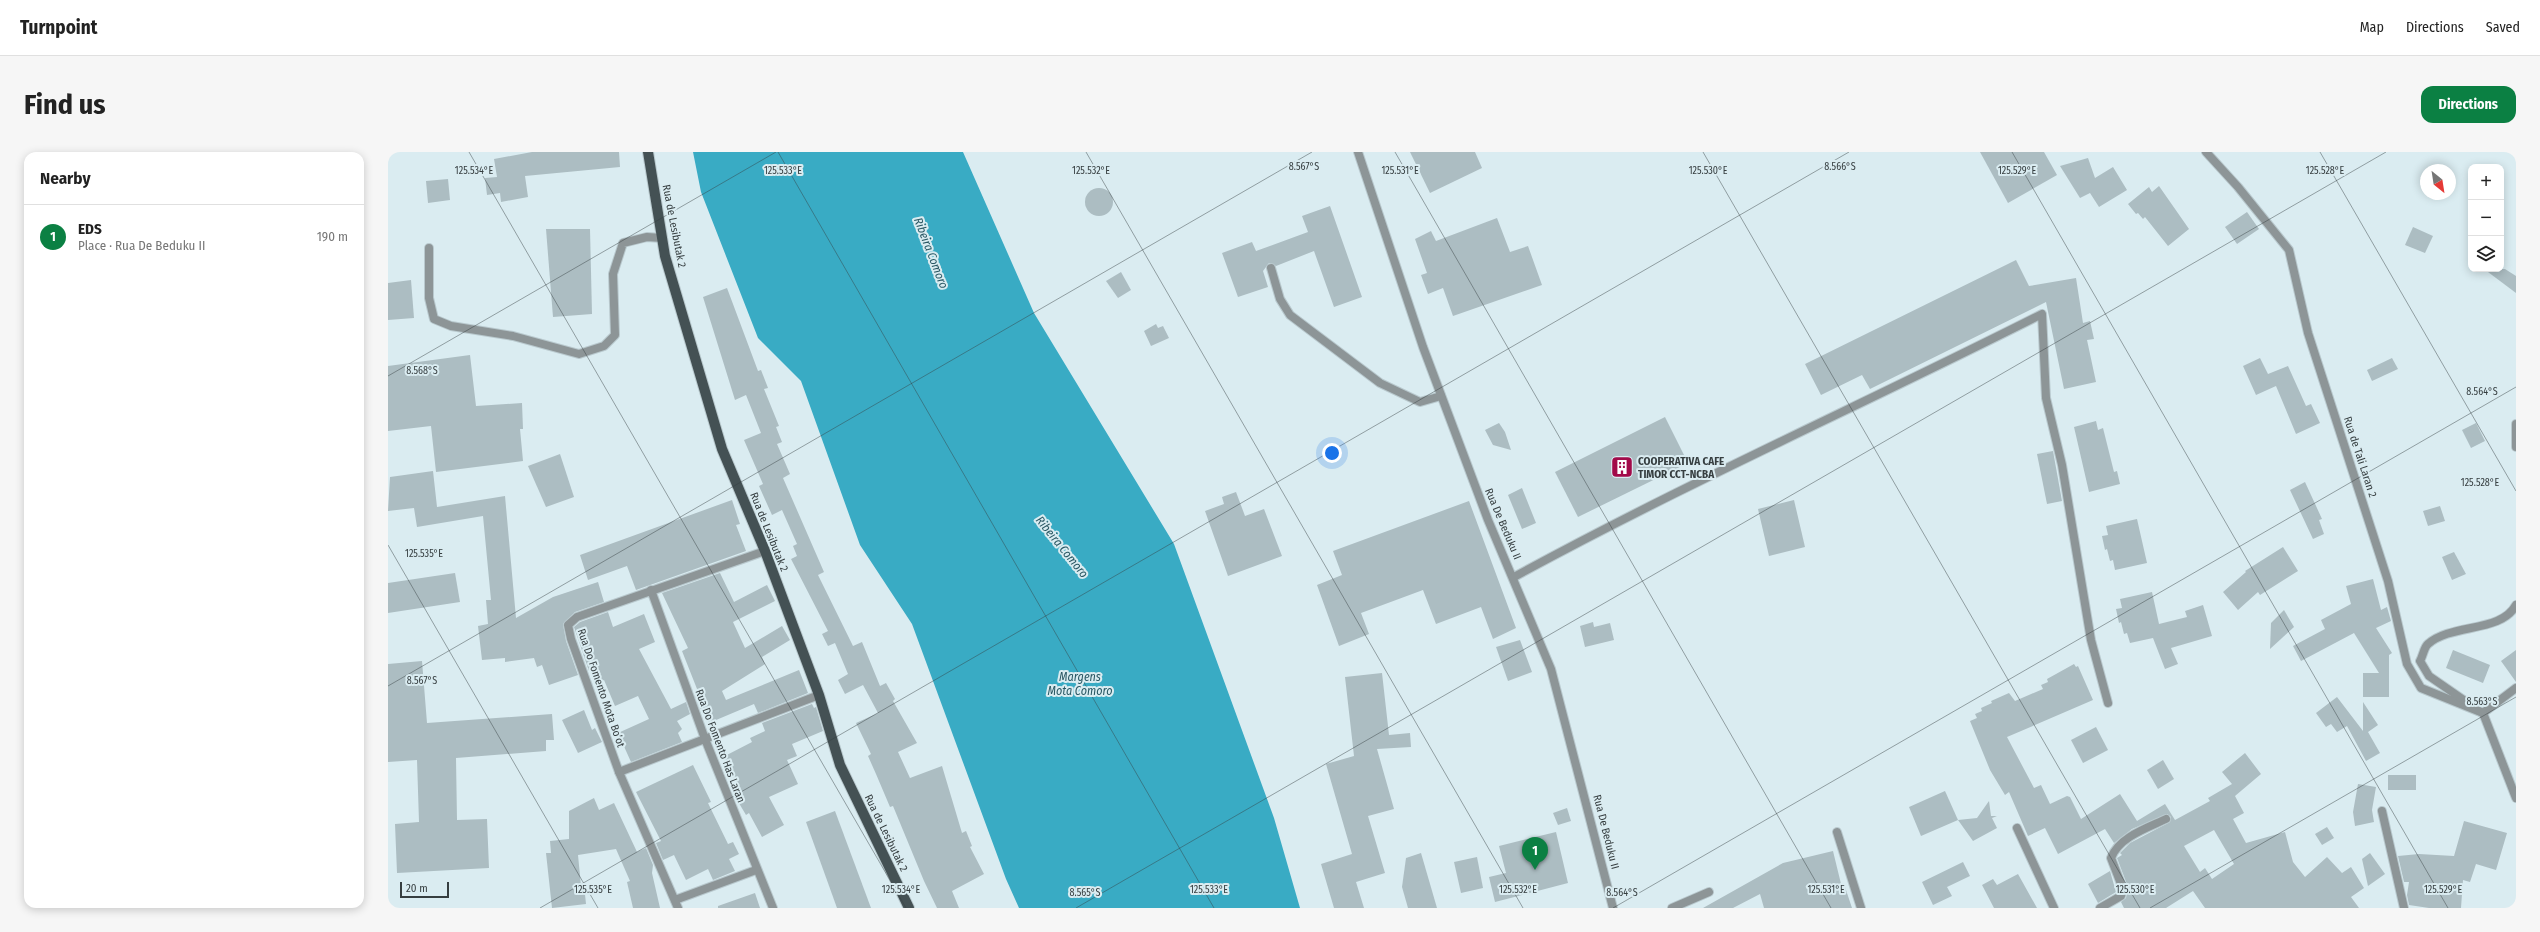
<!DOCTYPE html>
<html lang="en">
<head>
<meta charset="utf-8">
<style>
  :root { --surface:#fff; --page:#f6f6f6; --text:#222; --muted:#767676; --line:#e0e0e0; --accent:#0b8043 }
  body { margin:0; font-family:"Fira Sans Condensed",sans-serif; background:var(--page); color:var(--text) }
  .controls { position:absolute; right:12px; top:12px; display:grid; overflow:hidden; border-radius:8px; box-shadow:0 2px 10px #0003 }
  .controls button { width:36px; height:36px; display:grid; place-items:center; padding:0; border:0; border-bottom:1px solid var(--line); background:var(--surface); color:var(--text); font:20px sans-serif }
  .compass { position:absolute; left:2032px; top:12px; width:36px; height:36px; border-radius:50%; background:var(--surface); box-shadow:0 2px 10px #0003; rotate:150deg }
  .scale { position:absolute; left:12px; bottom:10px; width:49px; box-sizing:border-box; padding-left:4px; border:2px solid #363e40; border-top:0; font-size:11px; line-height:14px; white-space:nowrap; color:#363e40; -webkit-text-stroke:3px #daecf1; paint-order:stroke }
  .you { position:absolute; left:944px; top:301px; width:14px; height:14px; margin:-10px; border:3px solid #fff; border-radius:50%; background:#1a73e8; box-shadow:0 0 0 6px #1a73e833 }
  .badge { display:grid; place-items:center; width:26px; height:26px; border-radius:50%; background:var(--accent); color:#fff; font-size:13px; font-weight:700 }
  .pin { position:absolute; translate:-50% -33px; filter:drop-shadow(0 1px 2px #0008) }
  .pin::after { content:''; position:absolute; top:21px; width:14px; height:12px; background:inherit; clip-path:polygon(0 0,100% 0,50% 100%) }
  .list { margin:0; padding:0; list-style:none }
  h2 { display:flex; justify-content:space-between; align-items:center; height:52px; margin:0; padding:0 16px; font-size:17px }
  h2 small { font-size:13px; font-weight:400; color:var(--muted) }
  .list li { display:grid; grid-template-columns:26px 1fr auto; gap:12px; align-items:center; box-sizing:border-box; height:64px; padding:0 16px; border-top:1px solid var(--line) }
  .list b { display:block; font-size:15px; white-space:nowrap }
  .list p { margin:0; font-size:13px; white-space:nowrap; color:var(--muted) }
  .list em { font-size:13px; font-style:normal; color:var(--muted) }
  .icon { flex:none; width:22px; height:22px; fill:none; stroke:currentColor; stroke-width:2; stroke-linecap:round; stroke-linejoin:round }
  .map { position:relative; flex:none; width:2128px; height:756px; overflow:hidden; border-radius:12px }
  header { display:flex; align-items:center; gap:24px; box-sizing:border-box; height:56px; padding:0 20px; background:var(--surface); border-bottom:1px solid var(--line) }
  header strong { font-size:19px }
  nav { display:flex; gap:22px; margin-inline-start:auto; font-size:14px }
  .intro { display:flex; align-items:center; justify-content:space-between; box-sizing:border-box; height:96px; padding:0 24px }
  h1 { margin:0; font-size:28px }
  .button { padding:10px 18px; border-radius:12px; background:var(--accent); color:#fff; font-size:14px; font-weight:700 }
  main { display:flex; gap:24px; padding:0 24px }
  aside { flex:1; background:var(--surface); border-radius:12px; box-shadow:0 2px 10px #0003 }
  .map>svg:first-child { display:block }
  .water { fill:#39abc4 }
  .building { fill:#acbdc2; fill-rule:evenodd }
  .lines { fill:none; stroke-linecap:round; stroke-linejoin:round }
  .minor-casing { stroke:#b9c9ce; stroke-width:10 }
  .primary-casing { stroke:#b9c9ce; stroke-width:12 }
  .minor { stroke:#8d9597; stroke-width:8 }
  .primary { stroke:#445154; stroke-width:10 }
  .ticks { fill:none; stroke:#363e40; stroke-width:1; stroke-opacity:0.45 }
  .labels { text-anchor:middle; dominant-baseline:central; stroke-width:4; stroke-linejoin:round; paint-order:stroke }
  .street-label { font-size:11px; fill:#363e40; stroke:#daecf1 }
  .poi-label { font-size:11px; font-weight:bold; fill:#363e40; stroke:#daecf1; text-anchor:start }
  .water-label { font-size:12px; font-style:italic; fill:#295763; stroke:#daecf1 }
  .ticks-label { font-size:10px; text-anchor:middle; fill:#363e40; stroke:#daecf1; stroke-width:4; stroke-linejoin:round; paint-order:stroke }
</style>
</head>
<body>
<header>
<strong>Turnpoint</strong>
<nav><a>Map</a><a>Directions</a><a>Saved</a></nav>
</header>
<div class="intro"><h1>Find us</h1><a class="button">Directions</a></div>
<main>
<aside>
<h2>Nearby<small></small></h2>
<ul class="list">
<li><span class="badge">1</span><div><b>EDS</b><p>Place · Rua De Beduku II</p></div><em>190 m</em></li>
</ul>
</aside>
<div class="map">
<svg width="2128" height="756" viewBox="0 0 2128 756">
  <rect width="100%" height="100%" fill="#daecf1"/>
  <path class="water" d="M305,0h270l71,161 140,231 100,274 26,90h-281l-13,-29 -94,-255 -52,-79 -59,-164 -43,-43 -57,-146z"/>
  <g class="building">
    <path d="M144,0h87l1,15 -95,9 3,21 -27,5 -1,-9 -13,2 -2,-17 12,-1 -3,-18z"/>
    <path d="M1022,0h65l7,16 -52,25z"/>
    <path d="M1592,0h64l13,23 -49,28z"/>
    <path d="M1700,6l7,20 18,-11 14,23 -28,17 -9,-14 -10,5 -20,-32z"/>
    <path d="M60,27l2,21 -22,3 -2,-22z"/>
    <path d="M1771,34l30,43 -21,17 -23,-29 -2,2 -5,-6 -2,1 -8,-10 21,-17 3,5z"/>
    <circle cx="711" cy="50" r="14"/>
    <path d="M942,54l32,91 -28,10 -20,-56 -38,15 -7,-3 -6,8 5,16 -30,10 -16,-44 30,-11 4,9 52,-19 -6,-16z"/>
    <path d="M1859,60l12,17 -22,15 -12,-17z"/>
    <path d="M1109,66l13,34 18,-6 14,39 -89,31 -10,-28 -15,6 -7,-19 6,-2 -12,-34 16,-8 5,10z"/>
    <path d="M2025,75l20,9 -8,17 -20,-8z"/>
    <path d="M158,77h44l2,85 -39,3z"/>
    <path d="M1628,108l13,26 47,-8 7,45 7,-2 4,18 -7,1 9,42 -32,7 -18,-87 -176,87 -8,-14 -41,20 -16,-31z"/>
    <path d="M2096,117h21l11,7v17z"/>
    <path d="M733,120l10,18 -13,8 -12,-17z"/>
    <path d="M23,128l3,38 -26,2v-37z"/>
    <path d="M339,136l31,83 3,-1 7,18 -4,1 15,37 -3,1 6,15 -5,2 13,30 -7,4 41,94 -6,3 35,71 9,-4 18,44 6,-3 9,16 -2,2 24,42 -19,9 12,26 32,-12 20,67 4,-2 6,15 -2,1 14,27 -32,17 7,17h-22l-13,-27 -31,-75 -3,1 -14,-33 -8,-18 3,-2 -15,-31 22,-10 -15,-28 -18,9 -7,-14 10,-6 -13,-31 -7,3 -6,-12 6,-3 -37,-72 6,-3 -4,-10 4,-2 -15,-34 -10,5 -13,-29 4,-2 -19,-44 17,-7 -15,-38 -11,5 -32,-103z"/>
    <path d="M768,172l2,4 5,-2 6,12 -18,8 -7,-15z"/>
    <path d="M82,203l6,51 46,-3 1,26h-3l3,32 -87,11 -5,-46 -43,5v-65z"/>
    <path d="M1872,206l8,16 20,-8 18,40 5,-2 9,19 -24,11 -20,-48 -20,9 -13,-29z"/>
    <path d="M2004,206l6,11 -26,12 -5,-11z"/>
    <path d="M1277,265l23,46 -110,54 -23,-45z"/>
    <path d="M1708,269l2,9 5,-2 11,44 3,-1 3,13 -31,8 -15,-65z"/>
    <path d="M1111,271l6,9 6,18 -18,-5 -8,-15z"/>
    <path d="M2088,271l9,18 -14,7 -9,-18z"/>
    <path d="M1665,299l9,50 -15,3 -10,-50z"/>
    <path d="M172,302l14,43 -28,10 -18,-41z"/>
    <path d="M45,319l4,36 68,-11 11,122 37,-21 45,-15 6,20 -29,10 -12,12 3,17 12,34 -29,10 -7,-20 -5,2 -3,-9 -29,4v-4l-23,2 -4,-34 10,-2 -2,-24h5l-8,-84 -66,11 -3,-19 -26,3 2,-34z"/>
    <path d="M1917,330l17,37 -3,1 5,14 -11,5 -23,-49z"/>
    <path d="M1134,336l14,35 -14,6 -14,-34z"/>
    <path d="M848,340l9,24 19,-7 18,47 -54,20 -23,-65 19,-7 -2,-7z"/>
    <path d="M344,348l8,24 -4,1 10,26 -110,39 -9,-24 -39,14 -8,-25z"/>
    <path d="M1406,348l11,47 -36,9 -11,-47z"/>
    <path d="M1081,349l47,127 -23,11 -12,-32 -45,17 -13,-34 -62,23 8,21 -30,12 -22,-61 25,-10 -9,-24z"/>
    <path d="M2052,354l5,15 -17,5 -5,-15z"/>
    <path d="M1749,367l10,44 -32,7 -2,-10 -3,1 -3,-12 -2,1 -3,-14 6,-1 -2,-9z"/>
    <path d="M1895,395l15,24 -38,24 -2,-3 -20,18 -15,-18 23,-20 -1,-1z"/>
    <path d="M2066,400l12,22 -14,6 -10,-23z"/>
    <path d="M67,421l5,29 -72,11v-30z"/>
    <path d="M332,421l14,29 33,-17 8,16 -42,21 12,26 37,-22 8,14 -28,17 3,7 -43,27 4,9 73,-30 9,23 -50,20 -4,-9 -45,19 -5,-15 -4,1 -5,-13 4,-2 -17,-43 6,-3 -26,-55z"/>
    <path d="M1985,427l8,31 6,-3 4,14 -15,7 16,25 -3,2v42h-26v-24h16l-25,-40 -53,28 -8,-15 32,-17 -4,-9 30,-16 -5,-18z"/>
    <path d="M1764,440l7,32 28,-7 -2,-6 18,-6 9,31 -41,12 7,16 -13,5 -12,-31 -23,5 -3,-10 -3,1 -3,-12 -2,1 -3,-14 6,-1 -2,-9z"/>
    <path d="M1896,458l10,17 -24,22 1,-26z"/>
    <path d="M220,460l5,15 31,-13 11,28 -16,7 32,60 15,-7 4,12 -13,7 5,8 -4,4 4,9 -51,20 -13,-29 31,-14 -11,-23 -23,10 -11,-26 -2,1 -4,-8 -5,2 -2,-4h-2l-15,-44 6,-5z"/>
    <path d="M1205,470l1,5 16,-4 4,17 -29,7 -5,-21z"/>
    <path d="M1132,488l12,32 -24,9 -12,-34z"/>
    <path d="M2065,498l37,15 -7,18 -37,-15z"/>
    <path d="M2128,498v32l-15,-21z"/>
    <path d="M34,509l5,62 125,-9 2,26h-8v11l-90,7 1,62 30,-1 2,49 -92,5 -2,-49 24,-2 -2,-62 -29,2v-98z"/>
    <path d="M1686,512l2,3 2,-1 15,34 -86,37 27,51 7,-3 9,19 17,-8 3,1 11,22 39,-25 17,27 28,-17 10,16 35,-19 -2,-3 24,-14 -10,-12 23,-19 16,21 -26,22 9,17 -11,6 13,24 39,-11 8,30 12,15 22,-20 15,16 9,-6 13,21 -13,9 8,11h-154l-12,-17 -27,17h-42l-3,-6 5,-4 2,-11 -11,-29 5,-3 -2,-2 10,-10 40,-21 1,-5 -4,-3 -35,15 -18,14 -9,-14 -47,25 -13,-26 -17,8 -19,-44 -4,3 -15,-25 -20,-49 7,-3 -2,-4 7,-3 -1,-3 11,-5 -1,-2 18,-8 6,8 28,-12 -2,-4 7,-3 -1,-3zM1826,678l20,34 -22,15 -7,-11 -5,4 -16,-26z"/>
    <path d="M994,521l7,62 21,-2 1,14 -34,2 17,60 -26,7 17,57 -29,9 8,26h-30l-13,-44 31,-10 -26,-90 28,-8 -9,-79z"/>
    <path d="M1949,545l26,34v-29l15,23 -10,7 12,21 -14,8 -19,-35 -10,6 -6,-8 -5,3 -10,-14z"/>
    <path d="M424,552l2,4 2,-1 7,24 -31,13 5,12 -10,4 11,24 -29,13 15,28 -22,12 -13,-24 -3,2 -13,-22 7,-3 -17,-33 29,-15 -2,-4 15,-7 -3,-8z"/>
    <path d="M196,558l8,20 3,-2 7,14 -24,11 -16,-33z"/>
    <path d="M1708,575l12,23 -25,13 -12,-23z"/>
    <path d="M1775,608l11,19 -16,10 -11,-19z"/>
    <path d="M305,613l18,37 -3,1 20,41 5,-2 6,12 -10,5 6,12 -22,9 -5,-11 -22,11 -12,-25 -11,5 -7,-17 5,-2 -25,-49z"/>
    <rect x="2000" y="623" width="28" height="15"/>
    <path d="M1970,632l18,3 -4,23 2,12 -19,4 -2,-14z"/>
    <path d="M1557,639l13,29 -37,16 -12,-29z"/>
    <path d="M206,646l5,12 15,-7 23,49 9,-4 7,17 -1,8 8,35h-27l-6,-26 3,-1 -14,-32 -38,6 3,31 3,-1 2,19 -34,4 -6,-55h5l-1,-12 19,-2v-28z"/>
    <path d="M1601,649l2,15h6l-5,2 5,10 -24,13 -15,-21 19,-2z"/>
    <path d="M1179,656l4,13 -13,4 -5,-12z"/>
    <path d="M447,659l36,97h-34l-31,-86z"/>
    <path d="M2076,669l43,12 -11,37 -20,-6 -6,18 -7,-2 -2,28h-32l-20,-3 -2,-10 2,-13h-5l-6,-26 21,-2 35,2z"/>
    <path d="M1939,675l7,11 -12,7 -7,-11z"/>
    <path d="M1168,680l12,51 -73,19 -6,-25 17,-4 -7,-27z"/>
    <path d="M1445,699l9,37 3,-1 7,21h-88l-4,-14 -27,14h-30l80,-45z"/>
    <path d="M1033,701l16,55h-29l-6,-21 4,-29z"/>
    <path d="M1982,701l15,21 -17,12 -6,-27z"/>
    <path d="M1089,705l6,31 -22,5 -7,-31z"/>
    <path d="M1575,710l7,14 -23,11 5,9 -19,9 -11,-23z"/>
    <path d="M1722,719l6,21 -18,11 -10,-19z"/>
    <path d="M1630,722l19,34h-43l-12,-23 11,-6 4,6z"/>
    <path d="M367,741l5,15h-42v-2z"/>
  </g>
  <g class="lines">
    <g class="minor-casing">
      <g id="minor">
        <path d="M970,0l65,195 65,173 63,149 62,239"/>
        <path d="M1818,0l32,35 51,63 19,83 80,248 19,83 14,24 62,25 33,-25"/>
        <path d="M41,96v50l5,21 17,7 62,10 66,18 25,-8 11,-11 -2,-61 10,-31 24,-6 15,1"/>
        <path d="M883,116l9,31 10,16 90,68 40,19 21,-6"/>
        <path d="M2128,272v23"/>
        <path d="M1126,425c172,-94 352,-174 528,-263l4,84 16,67 29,175 17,63"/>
        <path d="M263,438l54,149 68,169"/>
        <path d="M2080,551l-39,-27 -9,-15c3,-5 4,-14 8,-17 24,-21 73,-11 88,-39"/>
        <path d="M2091,559l4,2 33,85"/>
        <path d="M231,620l200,-77"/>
        <path d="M1994,659l22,97"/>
        <path d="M1629,676l37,80"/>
        <path d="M1449,680l24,76"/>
        <path d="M287,748l81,-30"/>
        <path d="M290,756l-59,-136 -48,-133 -3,-14 9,-8 188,-66"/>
        <path d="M1284,756l37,-16"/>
        <path d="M1712,756l21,-12 2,-7 -12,-31c8,-21 36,-30 55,-39"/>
      </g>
    </g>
    <g class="primary-casing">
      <path id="primary" d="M260,0l17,104 57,193 43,102 54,144 21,70 69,143"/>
    </g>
    <use href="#minor" class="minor"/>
    <use href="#primary" class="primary"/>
  </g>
  <path class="ticks" d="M81,0l437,756M390,0l436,756M698,0l437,756M1007,0l436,756M1315,0l437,756M1624,0l436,756M1932,0l196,339M0,224l388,-224M0,393l210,363M0,534l924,-534M152,756l1309,-756M688,756l1310,-756M1225,756l903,-521M1762,756l366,-211"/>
  <defs>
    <g id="building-square" transform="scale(1.15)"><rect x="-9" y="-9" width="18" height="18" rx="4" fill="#a20a49" stroke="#daecf1"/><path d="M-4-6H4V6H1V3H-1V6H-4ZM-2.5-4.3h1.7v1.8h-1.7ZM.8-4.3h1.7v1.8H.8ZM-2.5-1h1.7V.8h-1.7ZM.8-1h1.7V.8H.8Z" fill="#fff"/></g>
  </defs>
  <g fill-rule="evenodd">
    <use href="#building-square" x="1234" y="315"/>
  </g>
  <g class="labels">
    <g class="street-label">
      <text transform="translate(286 74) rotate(79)">Rua de Lesibutak 2</text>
      <text transform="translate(1972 305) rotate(72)">Rua de Tali Laran 2</text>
      <text transform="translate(1115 372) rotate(67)">Rua De Beduku II</text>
      <text transform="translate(381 380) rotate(68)">Rua de Lesibutak 2</text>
      <text transform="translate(213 536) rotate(71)">Rua Do Fomento Mota Bo’ot</text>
      <text transform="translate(332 594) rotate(69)">Rua Do Fomento Has Laran</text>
      <text transform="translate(1218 680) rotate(76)">Rua De Beduku II</text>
      <text transform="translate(498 681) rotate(64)">Rua de Lesibutak 2</text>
    </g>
    <g class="poi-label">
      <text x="1250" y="309">COOPERATIVA CAFE<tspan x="1250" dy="13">TIMOR CCT-NCBA</tspan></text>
    </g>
    <g class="water-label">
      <text transform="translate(543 101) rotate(69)">Ribeira Comoro</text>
      <text transform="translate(674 395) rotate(51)">Ribeira Comoro</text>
      <text x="692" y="525">Margens<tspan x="692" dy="14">Mota Comoro</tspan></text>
    </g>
  </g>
  <g class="ticks-label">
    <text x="916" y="18">8.567°S</text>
    <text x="1452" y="18">8.566°S</text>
    <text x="86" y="22">125.534°E</text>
    <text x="1012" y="22">125.531°E</text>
    <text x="1320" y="22">125.530°E</text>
    <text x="1629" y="22">125.529°E</text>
    <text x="395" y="22">125.533°E</text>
    <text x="703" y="22">125.532°E</text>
    <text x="1937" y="22">125.528°E</text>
    <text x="34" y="222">8.568°S</text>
    <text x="2094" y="243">8.564°S</text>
    <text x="2092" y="334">125.528°E</text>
    <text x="36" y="405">125.535°E</text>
    <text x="34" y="532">8.567°S</text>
    <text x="2094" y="553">8.563°S</text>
    <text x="205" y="741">125.535°E</text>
    <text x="513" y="741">125.534°E</text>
    <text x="821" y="741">125.533°E</text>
    <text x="1130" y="741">125.532°E</text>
    <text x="1438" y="741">125.531°E</text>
    <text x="1747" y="741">125.530°E</text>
    <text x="2055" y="741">125.529°E</text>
    <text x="697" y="744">8.565°S</text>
    <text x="1234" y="744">8.564°S</text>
  </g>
</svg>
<div class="controls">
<button>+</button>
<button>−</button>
<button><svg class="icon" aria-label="layers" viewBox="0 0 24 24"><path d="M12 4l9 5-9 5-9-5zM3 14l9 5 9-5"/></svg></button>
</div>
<svg class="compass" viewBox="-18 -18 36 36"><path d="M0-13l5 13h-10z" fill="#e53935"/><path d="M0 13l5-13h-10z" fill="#767676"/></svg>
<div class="scale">20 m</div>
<div class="you"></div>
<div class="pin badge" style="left:1147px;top:718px">1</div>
</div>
</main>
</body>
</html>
